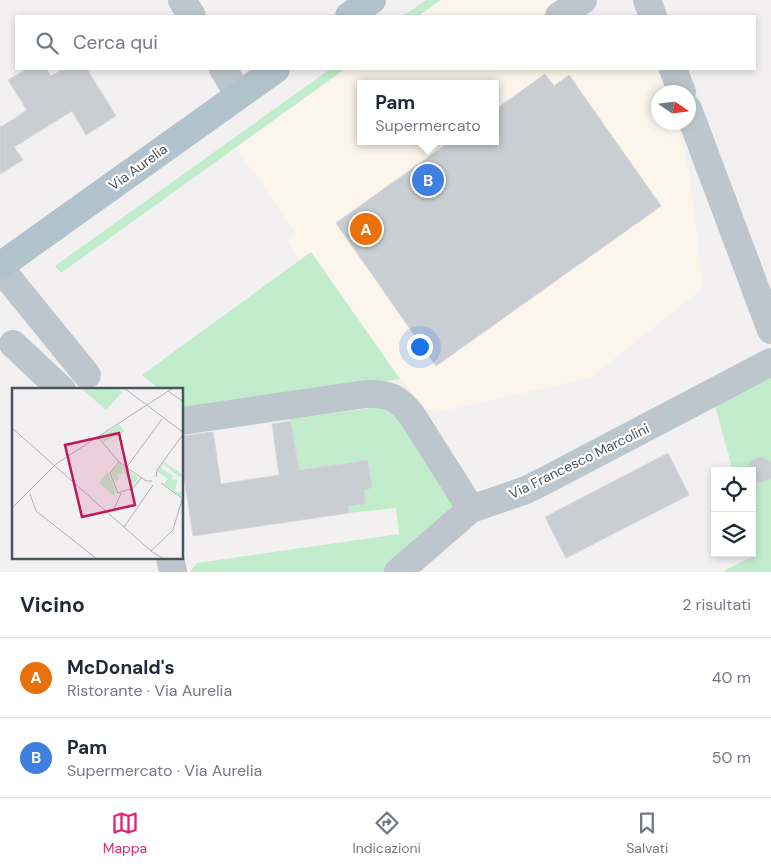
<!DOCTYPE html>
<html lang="it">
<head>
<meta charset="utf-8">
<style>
  :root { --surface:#fff; --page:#f2f2f3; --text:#1f2937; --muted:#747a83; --line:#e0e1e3; --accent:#db2777 }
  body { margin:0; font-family:"DM Sans",sans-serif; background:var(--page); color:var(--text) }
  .controls { position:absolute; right:15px; bottom:15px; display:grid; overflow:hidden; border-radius:0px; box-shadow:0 2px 8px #0003 }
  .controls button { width:45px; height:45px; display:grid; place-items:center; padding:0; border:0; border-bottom:1px solid var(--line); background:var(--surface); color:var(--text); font:25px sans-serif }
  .compass { position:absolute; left:651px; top:85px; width:45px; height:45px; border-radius:50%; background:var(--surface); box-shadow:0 2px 8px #0003; rotate:103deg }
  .you { position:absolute; left:419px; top:346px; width:18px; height:18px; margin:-12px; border:4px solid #fff; border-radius:50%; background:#1a73e8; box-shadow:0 0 0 8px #1a73e833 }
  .badge { display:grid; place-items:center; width:32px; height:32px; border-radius:50%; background:var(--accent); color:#fff; font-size:16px; font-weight:700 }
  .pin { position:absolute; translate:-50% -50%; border:2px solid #fff; box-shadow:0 1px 5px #0006 }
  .popup { position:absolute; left:357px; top:80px; width:142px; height:65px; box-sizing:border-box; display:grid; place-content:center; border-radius:0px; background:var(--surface); filter:drop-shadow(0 1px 4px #0005); font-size:16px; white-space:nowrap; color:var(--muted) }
  .popup b { font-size:19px; color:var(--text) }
  .popup::after { content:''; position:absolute; left:50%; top:100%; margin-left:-10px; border:10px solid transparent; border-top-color:var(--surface) }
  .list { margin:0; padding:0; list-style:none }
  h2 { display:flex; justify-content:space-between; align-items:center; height:65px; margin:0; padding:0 20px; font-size:21px }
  h2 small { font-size:16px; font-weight:400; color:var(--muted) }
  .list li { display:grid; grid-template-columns:32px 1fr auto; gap:15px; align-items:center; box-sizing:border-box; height:80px; padding:0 20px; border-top:1px solid var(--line) }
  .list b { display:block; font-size:19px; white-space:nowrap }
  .list p { margin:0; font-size:16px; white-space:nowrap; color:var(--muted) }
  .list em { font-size:16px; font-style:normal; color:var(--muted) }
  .icon { flex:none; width:28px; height:28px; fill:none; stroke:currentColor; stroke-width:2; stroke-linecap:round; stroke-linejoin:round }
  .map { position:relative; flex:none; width:771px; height:572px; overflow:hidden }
  .search { position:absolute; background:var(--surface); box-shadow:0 2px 8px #0003; left:15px; right:15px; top:15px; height:55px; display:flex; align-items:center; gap:12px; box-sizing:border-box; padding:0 18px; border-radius:0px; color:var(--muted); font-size:19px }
  .sheet { height:225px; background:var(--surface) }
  nav { display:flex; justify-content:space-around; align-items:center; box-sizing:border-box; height:70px; border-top:1px solid var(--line); background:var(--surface); font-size:14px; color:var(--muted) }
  nav a { display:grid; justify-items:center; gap:2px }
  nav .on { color:var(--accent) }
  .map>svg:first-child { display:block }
  .commercial { fill:#fbf5ec; fill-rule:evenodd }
  .green { fill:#c2edcd }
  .building { fill:#caced2; stroke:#d5d7db }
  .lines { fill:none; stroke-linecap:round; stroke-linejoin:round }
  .minor { stroke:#bdc6cc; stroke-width:28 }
  .major { stroke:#b2c3cd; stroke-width:28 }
  .labels { text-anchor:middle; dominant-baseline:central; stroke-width:4.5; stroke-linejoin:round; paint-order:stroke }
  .street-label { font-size:14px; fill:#49565d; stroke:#fff }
  .inset-road { fill:none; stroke:#afb2b6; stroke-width:1 }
  .view { fill:#c2185b; fill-opacity:0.15; stroke:#c2185b; stroke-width:2.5 }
  .inset-edge { fill:none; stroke:#49565d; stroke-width:2.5 }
</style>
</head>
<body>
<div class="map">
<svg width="771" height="572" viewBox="0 0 771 572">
  <rect width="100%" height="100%" fill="#f3f0f1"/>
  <g class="commercial">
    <path d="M441,0h128l11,16h-162z"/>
    <path d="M345,69h312l10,23h-9v30l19,1 12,48 14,117 -113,90 -152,34 -12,-3 -26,-30 -89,-127 -11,8 -13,-19 9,-7 -60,-87zM360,84h136v57h-136z"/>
  </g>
  <g class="green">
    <path d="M426,0h15l-23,16h-15z"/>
    <path d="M330,69h15l-284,204 -6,-7z"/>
    <path d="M311,252l89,127 -217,31 -1,-20 -23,-1 -17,-14z"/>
    <path d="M771,372v200h-46l-1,-1 31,-16 -3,-10v-74h-19l-19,-69z"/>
    <path d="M384,406l6,1 66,101 -71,64h-195l7,-9 202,-29 -3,-26 -47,5 -1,-7 18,-2 -2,-14 8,-2 -4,-28 -69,10 -8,-51z"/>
  </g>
  <g class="building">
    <path d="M27,69h19l5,7 12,-7h24l29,47 -30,19 -14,-24 -58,36 9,13 -23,14v-49l1,2 26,-17 -19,-30z"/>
    <path d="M545,74l9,12 15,-11 92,131 -225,160 -100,-143 115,-82h45v-32z"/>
    <path d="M291,421l8,49 69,-10 4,28 -8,2 2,14 -18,2 1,7 -156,23 -11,-72v-28l31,-4 8,52 58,-9 -7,-51z"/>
    <path d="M668,453l21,42 -123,63 -21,-41z"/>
    <path d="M758,457h4l9,5v16l-10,5 -9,-2v-10h-5l3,-10z"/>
  </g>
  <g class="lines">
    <g class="minor">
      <path d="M182,0l10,16"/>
      <path d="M647,0l6,16"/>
      <path d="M559,16l24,-16"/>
      <path d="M223,69l16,26"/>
      <path d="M673,69l9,23"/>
      <path d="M688,109l83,221"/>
      <path d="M0,268l87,107"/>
      <path d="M13,344l49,46"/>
      <path d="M182,421l184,-27c24,-1 33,4 47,23l58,92"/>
      <path d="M170,558l3,14"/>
      <path d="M398,572l73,-63 55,-19 20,-10 225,-118"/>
    </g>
    <g class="major">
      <path d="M349,16l23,-16"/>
      <path d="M0,266l276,-197"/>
    </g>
  </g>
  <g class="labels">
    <g class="street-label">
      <text transform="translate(138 167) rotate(-36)">Via Aurelia</text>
      <text transform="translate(579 461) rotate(-26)">Via Francesco Marcolini</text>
    </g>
  </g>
  <g transform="translate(12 388)">
    <rect width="171" height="171" fill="#f3f0f1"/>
    <path d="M69,0h37l4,4 -16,18zM107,36l6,8 -21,10 -4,-5zM152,74l19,13 -4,2 -15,-13 -3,4 12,8 -2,3 6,1 -2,11 6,1 2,-8 -2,12 -17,-12 4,-5 -11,-8zM108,76l18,13 -6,11 -9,-19 -1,5 -5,-1 2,6 -4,2 -4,-9zM96,84l8,20 -2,4 -15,-13z" fill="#c2edcd"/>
    <path class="inset-road" d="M112,0l60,45M156,3l16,11M0,40l139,123M86,49l21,25 27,19h6M107,74l-9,11 8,20 15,-5 8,-10M114,80l36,-49M144,89l1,-7 27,-37M149,95l21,15M18,106l6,17 61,48M0,120l44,-44 117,-76M102,121l7,-16M112,139l29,-42M139,163l22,-21 11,-37M139,163l13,8"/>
    <path class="view" d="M107,45l16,72 -53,12 -17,-72z"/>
    <rect width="171" height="171" class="inset-edge"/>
  </g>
</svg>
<div class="controls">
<button><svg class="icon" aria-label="locate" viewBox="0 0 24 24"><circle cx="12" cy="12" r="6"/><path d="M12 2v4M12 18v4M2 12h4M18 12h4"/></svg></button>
<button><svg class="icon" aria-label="layers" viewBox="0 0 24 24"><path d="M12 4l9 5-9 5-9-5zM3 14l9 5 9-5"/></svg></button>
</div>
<svg class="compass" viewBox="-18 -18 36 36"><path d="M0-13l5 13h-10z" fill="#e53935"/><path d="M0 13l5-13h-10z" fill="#747a83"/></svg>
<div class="you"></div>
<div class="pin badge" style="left:366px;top:229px;background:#e8710a">A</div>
<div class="pin badge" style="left:428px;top:180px;background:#3f7fe0">B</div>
<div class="popup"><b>Pam</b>Supermercato</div>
<div class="search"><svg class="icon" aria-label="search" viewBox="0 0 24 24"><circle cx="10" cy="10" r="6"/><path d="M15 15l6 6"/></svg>Cerca qui</div>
</div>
<section class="sheet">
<h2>Vicino<small>2 risultati</small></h2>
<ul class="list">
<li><span class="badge" style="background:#e8710a">A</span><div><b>McDonald's</b><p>Ristorante · Via Aurelia</p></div><em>40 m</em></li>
<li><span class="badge" style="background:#3f7fe0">B</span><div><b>Pam</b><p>Supermercato · Via Aurelia</p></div><em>50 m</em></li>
</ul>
</section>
<nav>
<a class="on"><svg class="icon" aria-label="map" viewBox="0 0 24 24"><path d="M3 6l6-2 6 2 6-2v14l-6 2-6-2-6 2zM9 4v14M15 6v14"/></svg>Mappa</a>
<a><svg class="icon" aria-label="directions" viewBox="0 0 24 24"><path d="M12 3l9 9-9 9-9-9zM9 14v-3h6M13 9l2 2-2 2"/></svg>Indicazioni</a>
<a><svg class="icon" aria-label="saved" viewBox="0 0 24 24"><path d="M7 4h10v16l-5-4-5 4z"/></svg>Salvati</a>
</nav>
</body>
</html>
